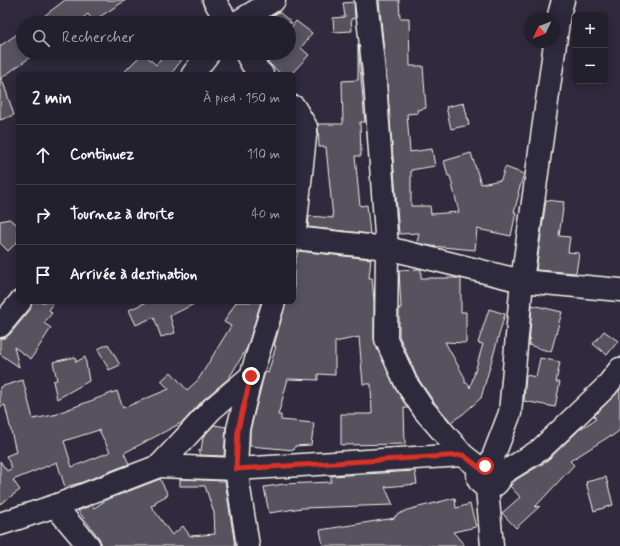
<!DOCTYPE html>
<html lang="fr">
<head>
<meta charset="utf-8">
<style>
  :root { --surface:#23202e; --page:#2f2d3a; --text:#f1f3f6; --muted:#a3a3aa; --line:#403e4a }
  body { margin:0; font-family:Mynerve,sans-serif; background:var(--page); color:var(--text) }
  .controls { position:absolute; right:12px; top:12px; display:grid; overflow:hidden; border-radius:6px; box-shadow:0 2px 10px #0003 }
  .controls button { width:36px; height:36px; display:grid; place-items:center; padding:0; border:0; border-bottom:1px solid var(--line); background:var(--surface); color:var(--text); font:20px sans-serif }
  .compass { position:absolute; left:524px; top:12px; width:36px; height:36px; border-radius:50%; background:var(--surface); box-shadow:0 2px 10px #0003; rotate:227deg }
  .stop { position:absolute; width:12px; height:12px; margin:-9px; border:3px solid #d93025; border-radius:50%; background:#fff }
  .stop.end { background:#d93025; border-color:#fff; box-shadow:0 1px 4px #0008 }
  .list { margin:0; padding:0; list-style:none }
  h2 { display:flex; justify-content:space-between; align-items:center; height:52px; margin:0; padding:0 16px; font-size:17px }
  h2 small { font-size:13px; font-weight:400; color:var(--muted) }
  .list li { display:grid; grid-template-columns:26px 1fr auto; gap:12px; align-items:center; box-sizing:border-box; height:60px; padding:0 16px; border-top:1px solid var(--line) }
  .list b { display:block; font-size:15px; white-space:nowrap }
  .list em { font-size:13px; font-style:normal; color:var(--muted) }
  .icon { flex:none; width:22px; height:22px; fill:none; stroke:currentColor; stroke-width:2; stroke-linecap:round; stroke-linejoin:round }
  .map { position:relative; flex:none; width:620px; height:546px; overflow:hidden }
  .search { position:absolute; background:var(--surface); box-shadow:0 2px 10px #0003; left:16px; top:16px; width:280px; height:44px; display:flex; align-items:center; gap:10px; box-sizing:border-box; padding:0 14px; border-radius:22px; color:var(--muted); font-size:15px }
  .panel { position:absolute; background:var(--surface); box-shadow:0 2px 10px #0003; left:16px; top:72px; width:280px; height:232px; border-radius:6px }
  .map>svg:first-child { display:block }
  .building { fill:#56525f; stroke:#f4f1e8; fill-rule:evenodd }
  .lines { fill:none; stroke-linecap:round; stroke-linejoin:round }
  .minor-casing { stroke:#f4f1e8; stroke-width:25 }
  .minor { stroke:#2f2a3d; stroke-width:22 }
  .route { stroke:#d93025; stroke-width:5 }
</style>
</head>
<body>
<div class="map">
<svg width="620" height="546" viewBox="0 0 620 546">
  <rect width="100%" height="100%" fill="#2f2a3d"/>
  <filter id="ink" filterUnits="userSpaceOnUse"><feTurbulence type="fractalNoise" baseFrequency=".025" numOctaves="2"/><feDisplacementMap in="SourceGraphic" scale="8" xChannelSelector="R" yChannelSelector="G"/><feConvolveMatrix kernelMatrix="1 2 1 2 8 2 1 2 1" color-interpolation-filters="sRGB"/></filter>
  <g filter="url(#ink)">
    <g class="building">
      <path d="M65,0h61l-33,21 -5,-7 -12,9h-41z"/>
      <path d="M379,0h20l1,18h9l1,48h13l3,42 -9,2 1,3 -11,1 3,38 22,-3 3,17 -24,4v36h19l1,8 28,-2 -9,-36h-2l-4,-15 27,-8 10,31 20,-4 4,-13 19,7 -6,19 1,1 -5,18h2l-5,24 -34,-7 -2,21 -44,-4 -14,-3 2,-10 -20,1 -12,-153z"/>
      <path d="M354,2l1,16 -4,1 1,12 -18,1 -1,-14 12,-1 -2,-14z"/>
      <path d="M279,12l13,11h-32z"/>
      <path d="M296,21l16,12 -11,15 8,7 -18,19h-10l-9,-8 -12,-13h29v-23z"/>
      <path d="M23,30v23h13l-36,26v-33z"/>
      <path d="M358,44l7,78h-5l1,34h-6l5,50 7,-1 3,29 -62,-7 1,-11 24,2 -7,-71h-7l-1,-23h25l-1,-43 16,-1z"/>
      <path d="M143,53l13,12 9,-12h22l-16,21h-49z"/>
      <path d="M0,79h2l12,36 -14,5z"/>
      <path d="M464,103l5,22 -18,4 -5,-22z"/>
      <path d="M546,200l18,2 -5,34 11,1 -2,15 11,1 -3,20 -40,-3z"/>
      <path d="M9,219l9,6v16l-10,10 -8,-8v-22z"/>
      <path d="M298,251l73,8 -2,19h3l2,23v38l21,49 13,20h-4l1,36 -64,1v-31h31l-1,-30h-8l-4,-47 -24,5v33l-17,-1v6l-30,-1 -10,36h3v5l33,3 -3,22 -16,1 -1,4 -44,-4v-15l13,-52 2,-7 3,1 8,-27h-2l12,-44h8v-36z"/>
      <path d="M418,269h3v9h34l6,1v33h5v31l-21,-1 20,36v5h3l2,5 13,-44 -5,-1 11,-34 16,5 -24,84 -18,16 -12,8 -17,-20 -17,-25 -18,-41v-28h2l-2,-38z"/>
      <path d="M32,302h23l-6,8 3,3 -8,10 7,5 -20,31 -17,-12 5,20 -19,-13v-16h5l5,-4 20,-24z"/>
      <path d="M147,302h51l-28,14 5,17 -14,4 -7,-20 -18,8 -7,-15z"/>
      <path d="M236,302h25l-14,46 -18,30 -26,22 -20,22 -59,31 5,11 -49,19 -15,4 -8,-25 -44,18 7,10 -20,14v-43l7,10 5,-3 -6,-12 10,-4 -11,-47 -5,2v-20l23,-7 10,39 25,-5v-1l59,-22 6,17 46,-19 -8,-8 10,-9 16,18 11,-10 33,-54 -7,-4zM99,430l11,22 -38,15 -8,-26z"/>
      <path d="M532,305l30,7 -11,40 -22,-7z"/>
      <path d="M604,331l14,10 -11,14 -14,-11z"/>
      <path d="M108,344l12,21 -11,5 -11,-21z"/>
      <path d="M75,357l1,5 9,-5 4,24 -32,18 -4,-18 4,-1 -4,-18z"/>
      <path d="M540,358l20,4 -4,20h4l-5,25 -31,-6 2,-26 10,2z"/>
      <path d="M620,389v41l-9,7 -1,-1 -40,25 4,4 -39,42 5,-1 -24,22 -14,-15 18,-16 -10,-11 7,-7 30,-18 33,-32 16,-10 -2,-3z"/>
      <path d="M214,425l12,2 -2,29 -25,-1v-5l2,1 2,-14z"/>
      <path d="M415,471l2,13 -32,3 8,18 -91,3 -33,5 -5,-26 20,-3 47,-2v-6z"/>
      <path d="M606,477l7,28 -19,6 -8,-29z"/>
      <path d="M160,479l8,16 -13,7 1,2 -5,2 21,29 11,-9 7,10 25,-2 -1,-21 -9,-27h-25v-7l45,2 10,65h-133l-3,-8 -21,-27 14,-6 2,3 12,-8z"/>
      <path d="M455,498l1,10 14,-4 6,23 -23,5 12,14h-142l-3,-16 75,-12v-2l12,-6z"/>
    </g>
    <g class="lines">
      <g class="minor-casing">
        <g id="minor">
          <path d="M214,0l14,23"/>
          <path d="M366,0l9,82 12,166 -1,91 20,44 18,27 39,45 18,14"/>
          <path d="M236,23l38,-23"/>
          <path d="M246,53l6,11 10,10"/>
          <path d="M193,74l16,-21"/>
          <path d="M294,107l12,20 -12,112"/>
          <path d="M294,238l93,10 135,33 98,9"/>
          <path d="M0,326l20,-24"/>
          <path d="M490,465l20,-52 12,-132 37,-266 4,-15"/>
          <circle cx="489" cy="476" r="11"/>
          <path d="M159,466l77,3 227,-14"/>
          <path d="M500,475l40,-25 66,-63 14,-18"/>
          <path d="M487,488l5,58"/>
          <path d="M55,506l34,40"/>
          <path d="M0,524l55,-18 104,-40 53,-57 39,-33 23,-74"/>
          <path d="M248,546l-12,-77 2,-40 13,-53"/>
        </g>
      </g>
      <use href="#minor" class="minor"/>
    </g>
  </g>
  <g class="lines" filter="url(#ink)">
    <path class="route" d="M251,376l-13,53 -2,40 227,-14 18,14 4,-3"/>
  </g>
</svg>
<div class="controls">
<button>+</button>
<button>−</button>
</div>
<svg class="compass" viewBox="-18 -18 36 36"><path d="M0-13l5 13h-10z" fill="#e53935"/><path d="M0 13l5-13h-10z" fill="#a3a3aa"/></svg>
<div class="stop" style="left:485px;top:466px"></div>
<div class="stop end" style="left:251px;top:376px"></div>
<div class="search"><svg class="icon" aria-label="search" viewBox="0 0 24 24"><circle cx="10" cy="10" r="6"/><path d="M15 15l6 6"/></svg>Rechercher</div>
<section class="panel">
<h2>2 min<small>À pied · 150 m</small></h2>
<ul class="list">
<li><svg class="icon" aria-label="ahead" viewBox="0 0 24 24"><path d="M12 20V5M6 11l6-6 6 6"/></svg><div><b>Continuez</b></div><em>110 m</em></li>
<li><svg class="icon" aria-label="right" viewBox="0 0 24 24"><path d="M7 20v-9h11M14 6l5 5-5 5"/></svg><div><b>Tournez à droite</b></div><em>40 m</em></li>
<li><svg class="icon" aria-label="arrive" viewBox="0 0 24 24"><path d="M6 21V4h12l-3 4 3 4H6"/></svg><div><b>Arrivée à destination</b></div></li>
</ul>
</section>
</div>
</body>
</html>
